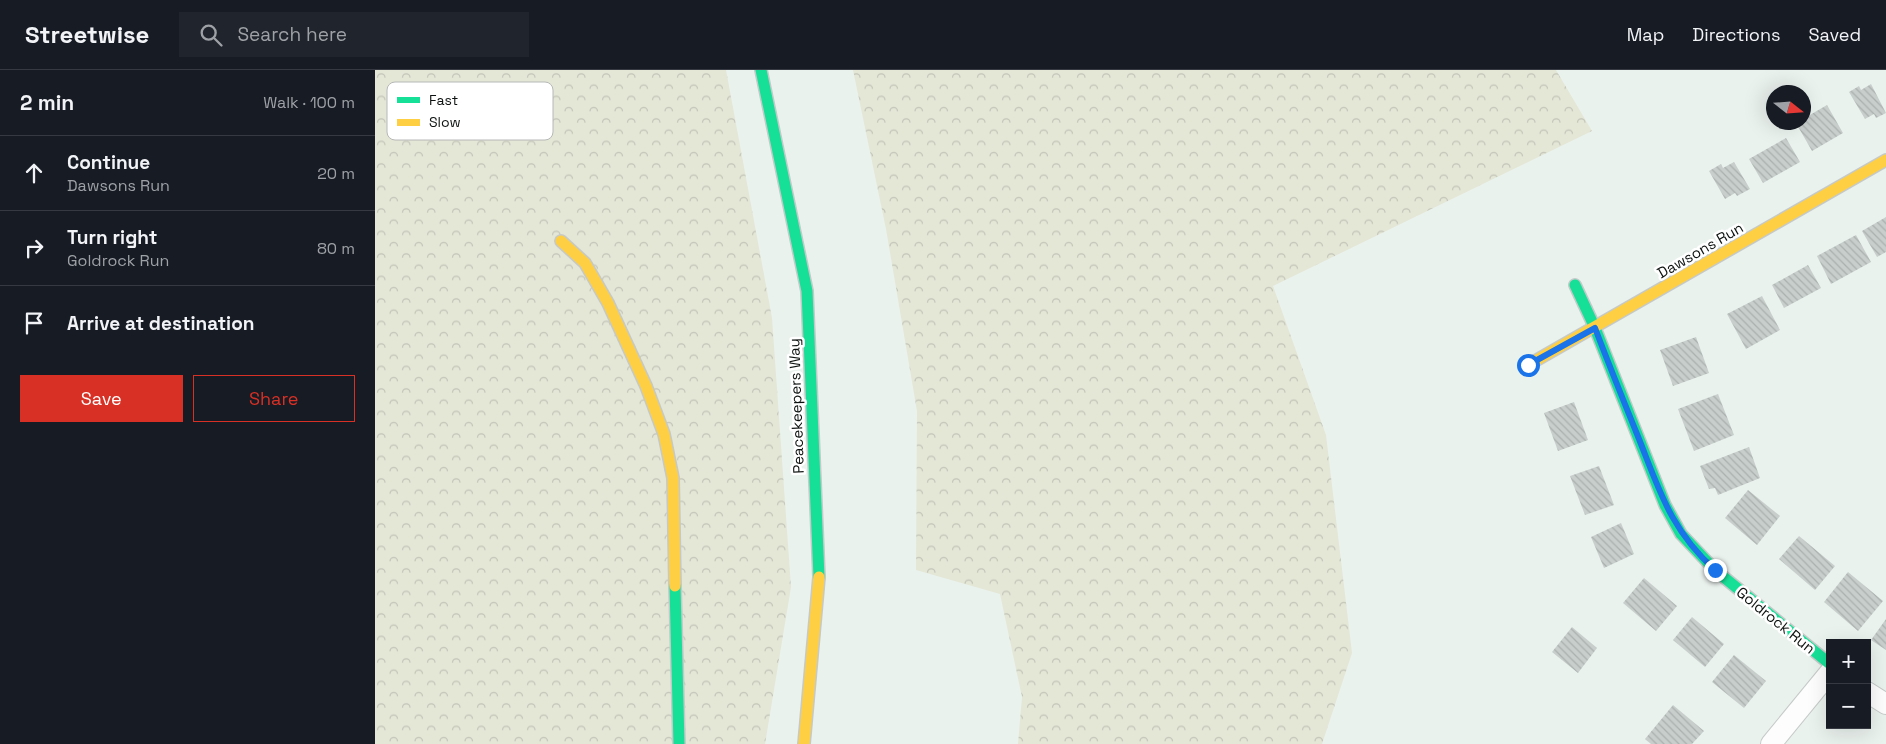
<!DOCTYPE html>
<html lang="en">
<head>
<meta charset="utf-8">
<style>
  :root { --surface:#171b24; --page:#20242c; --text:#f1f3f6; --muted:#9ea1a6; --line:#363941; --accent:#d93025 }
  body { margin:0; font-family:"Space Grotesk",sans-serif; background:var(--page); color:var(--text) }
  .controls { position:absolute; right:15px; bottom:15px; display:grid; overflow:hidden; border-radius:0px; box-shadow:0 5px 20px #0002 }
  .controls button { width:45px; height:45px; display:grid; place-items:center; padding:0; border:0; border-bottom:1px solid var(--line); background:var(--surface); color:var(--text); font:25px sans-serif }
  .compass { position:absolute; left:1391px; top:15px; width:45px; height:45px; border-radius:50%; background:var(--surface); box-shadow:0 5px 20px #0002; rotate:107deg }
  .stop { position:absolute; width:15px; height:15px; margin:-11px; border:4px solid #1a73e8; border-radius:50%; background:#fff }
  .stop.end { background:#1a73e8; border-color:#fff; box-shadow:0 1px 5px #0008 }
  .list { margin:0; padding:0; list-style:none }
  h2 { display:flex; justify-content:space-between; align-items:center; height:65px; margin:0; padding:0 20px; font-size:21px }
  h2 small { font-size:16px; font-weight:400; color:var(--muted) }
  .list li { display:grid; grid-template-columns:32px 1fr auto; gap:15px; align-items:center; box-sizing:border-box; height:75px; padding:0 20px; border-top:1px solid var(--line) }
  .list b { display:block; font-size:19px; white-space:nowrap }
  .list p { margin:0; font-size:16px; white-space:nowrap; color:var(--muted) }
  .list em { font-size:16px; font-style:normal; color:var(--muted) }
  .actions { display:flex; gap:10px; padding:15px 20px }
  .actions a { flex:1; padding:11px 0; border:1px solid var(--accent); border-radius:0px; text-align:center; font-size:18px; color:var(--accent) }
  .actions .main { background:var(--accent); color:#fff }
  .icon { flex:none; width:28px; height:28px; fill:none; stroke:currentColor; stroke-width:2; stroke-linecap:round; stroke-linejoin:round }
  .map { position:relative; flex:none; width:1511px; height:674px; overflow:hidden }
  header { display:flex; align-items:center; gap:30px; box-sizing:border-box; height:70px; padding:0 25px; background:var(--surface); border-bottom:1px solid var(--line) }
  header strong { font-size:24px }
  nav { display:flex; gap:28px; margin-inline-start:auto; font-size:18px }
  .search { width:350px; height:45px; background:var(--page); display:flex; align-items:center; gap:12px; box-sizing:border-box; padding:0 18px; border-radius:0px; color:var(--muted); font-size:19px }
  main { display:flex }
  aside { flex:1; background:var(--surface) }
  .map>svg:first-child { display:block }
  .forest { fill:url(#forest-crowns) }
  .building { fill:url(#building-back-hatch) }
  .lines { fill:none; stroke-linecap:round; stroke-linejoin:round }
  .street-casing { stroke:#c5cac8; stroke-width:22 }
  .fast-casing { stroke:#c5cac8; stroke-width:14 }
  .slow-casing { stroke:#c5cac8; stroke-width:14 }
  .street { stroke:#fcfdfc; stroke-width:20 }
  .fast { stroke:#16e098; stroke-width:11 }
  .slow { stroke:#ffcf43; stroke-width:11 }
  .route { stroke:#1a73e8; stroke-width:6 }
  .labels { text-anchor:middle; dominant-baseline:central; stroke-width:5; stroke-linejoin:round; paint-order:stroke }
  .street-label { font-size:15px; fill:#0d1210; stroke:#fff }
  .key { fill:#fff; stroke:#b6b8b7; stroke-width:1 }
  .key-label { font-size:14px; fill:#0d1210 }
</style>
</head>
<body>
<header>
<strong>Streetwise</strong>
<div class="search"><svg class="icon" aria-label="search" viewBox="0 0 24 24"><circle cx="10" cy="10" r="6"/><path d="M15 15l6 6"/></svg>Search here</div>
<nav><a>Map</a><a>Directions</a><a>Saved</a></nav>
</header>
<main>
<aside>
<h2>2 min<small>Walk · 100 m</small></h2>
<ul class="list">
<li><svg class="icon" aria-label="ahead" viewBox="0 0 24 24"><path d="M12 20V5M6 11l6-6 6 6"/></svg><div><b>Continue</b><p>Dawsons Run</p></div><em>20 m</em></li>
<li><svg class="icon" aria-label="right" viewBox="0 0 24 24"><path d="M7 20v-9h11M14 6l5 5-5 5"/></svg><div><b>Turn right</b><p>Goldrock Run</p></div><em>80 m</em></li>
<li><svg class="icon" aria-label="arrive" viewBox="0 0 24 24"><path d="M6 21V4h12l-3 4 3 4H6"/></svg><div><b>Arrive at destination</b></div></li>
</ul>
<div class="actions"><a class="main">Save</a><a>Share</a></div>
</aside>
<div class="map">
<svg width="1511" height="674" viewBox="0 0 1511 674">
  <defs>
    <pattern id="forest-crowns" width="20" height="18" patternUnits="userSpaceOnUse" patternTransform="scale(1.25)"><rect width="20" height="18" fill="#e4e7d6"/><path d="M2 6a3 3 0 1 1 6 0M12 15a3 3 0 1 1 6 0" fill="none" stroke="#c2c5b7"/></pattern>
    <pattern id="building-back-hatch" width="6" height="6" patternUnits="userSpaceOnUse" patternTransform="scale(1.25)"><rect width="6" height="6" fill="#c7cecc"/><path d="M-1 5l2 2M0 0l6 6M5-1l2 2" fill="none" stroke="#aab0ae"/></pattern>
  </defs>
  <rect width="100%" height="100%" fill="#eaf2ee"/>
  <g class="forest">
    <path d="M0,0h351l46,248 19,269 -26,157h-390z"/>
    <path d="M478,0h703l36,61 -319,155 53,149 26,218 -30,91h-304l4,-47 -22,-103 -84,-24 1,-159 -31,-182z"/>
  </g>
  <g class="building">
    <path d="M1496,14l15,29 -10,5 -2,-4 -9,5 -16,-27 10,-6 2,4z"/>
    <path d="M1452,35l16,28 -31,18 -16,-28 7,-1v-3z"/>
    <path d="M1411,68l14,24 -37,21 -14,-24z"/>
    <path d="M1359,92l16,27 -13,7 -2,-3 -10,6 -16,-28 12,-7 2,4z"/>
    <path d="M1511,147v35l-9,5 -15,-26z"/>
    <path d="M1481,165l15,27 -40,22 -14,-28z"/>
    <path d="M1433,195l13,23 -37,20 -12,-23z"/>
    <path d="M1387,226l18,34 -34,19 -19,-35z"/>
    <path d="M1321,267l13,36 -36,13 -13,-36z"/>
    <path d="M1343,324l16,41 -40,16 -16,-42z"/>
    <path d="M1199,332l14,38 -30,11 -14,-38z"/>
    <path d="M1374,377l11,31 -42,17 -3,-7 -6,1 -9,-23z"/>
    <path d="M1224,396l15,39 -29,10 -15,-39z"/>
    <path d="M1373,420l32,26 -23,29 -32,-27z"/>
    <path d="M1246,453l13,31 -30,14 -13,-31z"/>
    <path d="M1424,466l36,30 -20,24 -36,-31z"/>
    <path d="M1473,502l35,29 -25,30 -34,-29z"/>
    <path d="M1269,508l33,28 -21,25 -33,-28z"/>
    <path d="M1317,547l32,27 -19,23 -32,-27z"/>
    <path d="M1511,549v31l-15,-10z"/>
    <path d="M1197,557l25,21 -19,25 -26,-21z"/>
    <path d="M1359,585l32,26 -22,27 -32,-26z"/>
    <path d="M1298,635l31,26 -12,13h-41l-6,-5z"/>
  </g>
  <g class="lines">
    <g class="street-casing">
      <g id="street">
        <path d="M1492,622l19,12"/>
        <path d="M1396,674l59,-72"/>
      </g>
    </g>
    <g class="fast-casing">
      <g id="fast">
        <path d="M386,0l46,221 12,286"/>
        <path d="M1200,215l20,43 70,177 16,29 34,36 115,94"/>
        <path d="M300,516l4,158"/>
      </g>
    </g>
    <g class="slow-casing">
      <g id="slow">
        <path d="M186,171l24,22 23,40 38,83 18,48 9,44 2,108"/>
        <path d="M1153,295l358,-205"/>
        <path d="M429,674l15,-167"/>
      </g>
    </g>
    <use href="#street" class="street"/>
    <use href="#fast" class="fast"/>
    <use href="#slow" class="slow"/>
  </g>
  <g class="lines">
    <path class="route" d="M1153,295l67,-37c14,37 29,74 44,111 21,53 32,91 76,131"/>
  </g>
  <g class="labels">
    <g class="street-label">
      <text transform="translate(1325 180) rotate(-30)">Dawsons Run</text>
      <text transform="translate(421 336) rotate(-92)">Peacekeepers Way</text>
      <text transform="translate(1401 550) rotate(39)">Goldrock Run</text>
    </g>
  </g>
  <rect x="12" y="12" width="166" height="58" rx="8" class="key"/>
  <rect x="22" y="27" width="23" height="6" fill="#16e098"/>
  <rect x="22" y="49" width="23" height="7" fill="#ffcf43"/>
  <g class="key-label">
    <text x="54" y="35">Fast</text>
    <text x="54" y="57">Slow</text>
  </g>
</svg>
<div class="controls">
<button>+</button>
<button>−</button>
</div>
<svg class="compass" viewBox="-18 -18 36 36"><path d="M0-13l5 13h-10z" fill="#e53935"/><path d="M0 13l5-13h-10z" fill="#9ea1a6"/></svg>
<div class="stop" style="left:1153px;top:295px"></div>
<div class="stop end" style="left:1340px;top:500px"></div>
</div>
</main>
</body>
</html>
